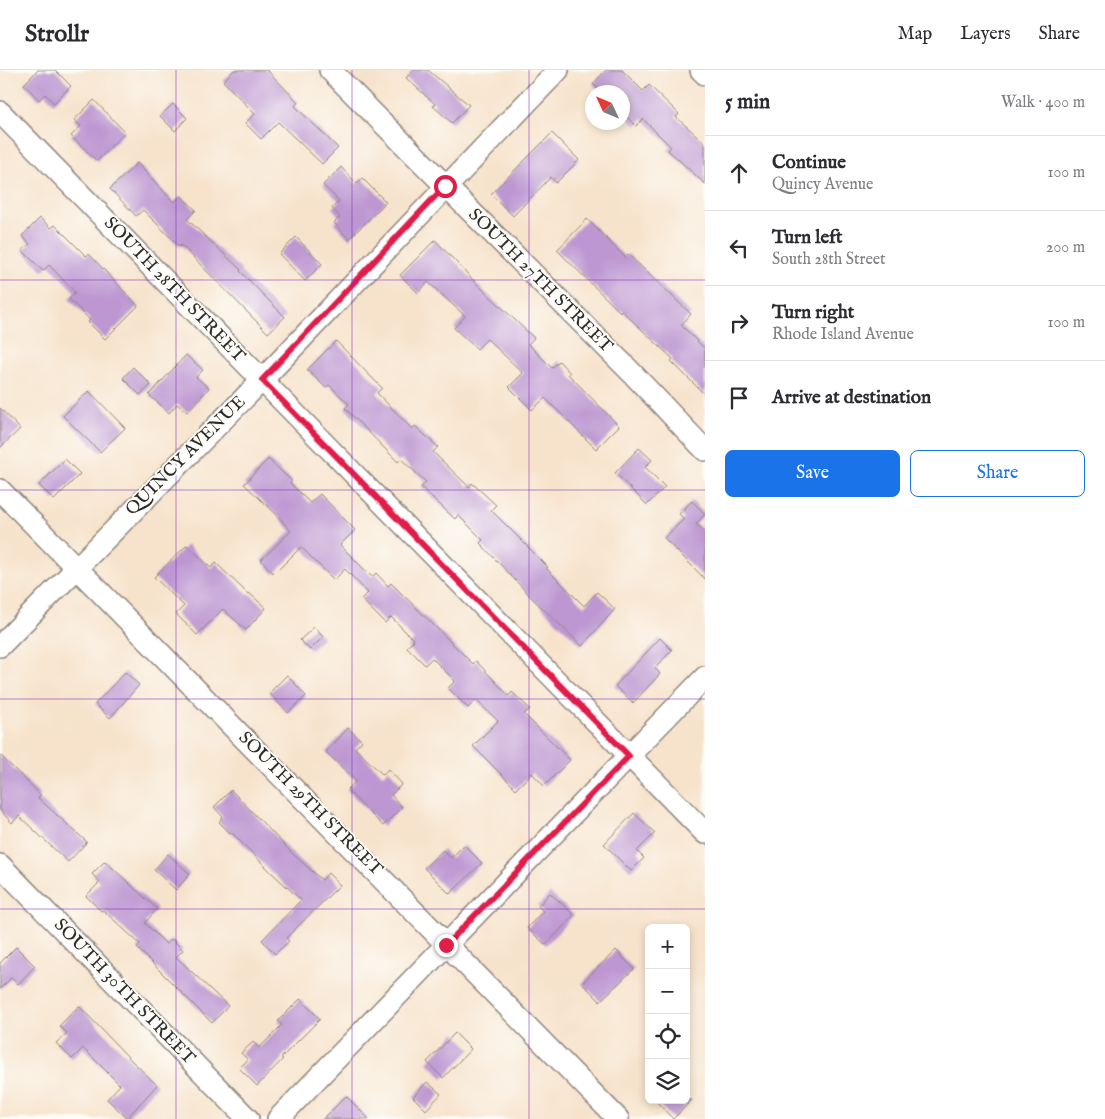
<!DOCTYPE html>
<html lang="en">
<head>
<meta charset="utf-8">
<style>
  :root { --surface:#fff; --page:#f7f7f7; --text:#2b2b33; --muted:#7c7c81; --line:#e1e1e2; --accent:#1a73e8 }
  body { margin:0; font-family:"IM FELL English",serif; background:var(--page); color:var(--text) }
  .controls { position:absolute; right:15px; bottom:15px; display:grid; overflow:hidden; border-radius:8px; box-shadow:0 2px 8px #0003 }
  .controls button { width:45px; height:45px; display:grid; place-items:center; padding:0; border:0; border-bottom:1px solid var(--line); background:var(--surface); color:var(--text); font:25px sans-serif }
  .compass { position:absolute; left:585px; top:15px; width:45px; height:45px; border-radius:50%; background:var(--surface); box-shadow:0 2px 8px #0003; rotate:314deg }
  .stop { position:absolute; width:15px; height:15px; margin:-11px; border:4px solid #e11d48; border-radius:50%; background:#fff }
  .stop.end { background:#e11d48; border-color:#fff; box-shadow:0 1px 5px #0008 }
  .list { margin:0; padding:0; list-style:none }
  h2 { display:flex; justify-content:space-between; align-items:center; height:65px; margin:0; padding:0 20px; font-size:21px }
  h2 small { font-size:16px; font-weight:400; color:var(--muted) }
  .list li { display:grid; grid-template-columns:32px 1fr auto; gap:15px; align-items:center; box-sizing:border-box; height:75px; padding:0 20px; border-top:1px solid var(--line) }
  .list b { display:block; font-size:19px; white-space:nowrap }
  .list p { margin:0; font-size:16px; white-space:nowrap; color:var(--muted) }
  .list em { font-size:16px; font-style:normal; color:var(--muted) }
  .actions { display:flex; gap:10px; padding:15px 20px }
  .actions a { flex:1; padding:11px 0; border:1px solid var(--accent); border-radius:8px; text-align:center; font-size:18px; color:var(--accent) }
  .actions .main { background:var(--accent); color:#fff }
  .icon { flex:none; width:28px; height:28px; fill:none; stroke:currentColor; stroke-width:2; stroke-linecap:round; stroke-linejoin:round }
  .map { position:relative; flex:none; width:705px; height:1049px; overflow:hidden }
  header { display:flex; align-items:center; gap:30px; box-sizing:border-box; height:70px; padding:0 25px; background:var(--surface); border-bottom:1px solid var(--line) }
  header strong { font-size:24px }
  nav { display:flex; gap:28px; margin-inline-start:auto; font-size:18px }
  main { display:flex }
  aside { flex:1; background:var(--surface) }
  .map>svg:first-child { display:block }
  .building { fill:#bd97d2 }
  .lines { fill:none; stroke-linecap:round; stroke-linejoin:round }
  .minor-casing { stroke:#91877c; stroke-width:24 }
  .minor { stroke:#fff; stroke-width:21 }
  .route { stroke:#e11d48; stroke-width:6 }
  .grid { fill:none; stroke:#7b2cbf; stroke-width:1; stroke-opacity:0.55 }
  .labels { text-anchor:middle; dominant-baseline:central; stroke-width:4; stroke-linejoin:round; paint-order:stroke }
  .street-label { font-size:18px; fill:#2b2b2b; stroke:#fdfcf7 }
</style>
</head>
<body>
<header>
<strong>Strollr</strong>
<nav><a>Map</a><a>Layers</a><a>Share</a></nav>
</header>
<main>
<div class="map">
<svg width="705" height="1049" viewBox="0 0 705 1049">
  <rect width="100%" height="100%" fill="#fdfcf7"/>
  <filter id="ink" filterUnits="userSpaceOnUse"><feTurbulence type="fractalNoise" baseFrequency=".02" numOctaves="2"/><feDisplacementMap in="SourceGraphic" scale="10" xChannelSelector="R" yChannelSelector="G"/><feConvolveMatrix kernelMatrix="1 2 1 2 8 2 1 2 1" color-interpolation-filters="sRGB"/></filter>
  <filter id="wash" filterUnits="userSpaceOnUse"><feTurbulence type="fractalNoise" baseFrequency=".0096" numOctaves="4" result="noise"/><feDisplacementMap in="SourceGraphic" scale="20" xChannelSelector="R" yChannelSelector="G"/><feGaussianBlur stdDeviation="1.12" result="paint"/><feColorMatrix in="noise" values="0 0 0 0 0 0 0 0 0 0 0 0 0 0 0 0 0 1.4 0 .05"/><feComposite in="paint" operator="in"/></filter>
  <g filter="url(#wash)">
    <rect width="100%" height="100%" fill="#f7e3cc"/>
    <g id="blocks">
      <g class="building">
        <path d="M38,0h17l16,16 -17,17 -9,-9 -6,6 -15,-16z"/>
        <path d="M234,0h33l31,32 -3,4 43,42 -16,16 -44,-42 -17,17 -16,-16 10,-9 -32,-33z"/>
        <path d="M414,0h14l41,35 -17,18 -19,-17 2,-2 -29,-26z"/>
        <path d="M606,0h16l21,21 6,-6 30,29 -3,3 29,26v41l-37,-34 3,-3 -28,-28 -7,7 -14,-14v-20h-21l-8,-8z"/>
        <path d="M94,30l31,32 -28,29 -26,-25 10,-10 -7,-6z"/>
        <path d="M173,34l14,14 -12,13 -15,-15z"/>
        <path d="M552,63l27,27 -23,23 -5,-6 -38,39 -22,-22z"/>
        <path d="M137,93l37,39 7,-6 15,14 -9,9 54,51 -1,1 45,46 -17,16 -87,-88 -1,2 -37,-37 -7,6 -26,-27z"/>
        <path d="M341,97l16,17 5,-6 24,24 -37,37 -15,-16 6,-6 -8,-9 7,-7 -16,-16z"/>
        <path d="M40,148l11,10 4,-3 31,31 3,-2 49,52 -33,33 -17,-17 2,-2 -21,-21 6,-7 -26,-27 -6,6 -21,-21 8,-6 -8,-8z"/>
        <path d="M587,149l38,38 3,-3 63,60 -10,11 24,24v46l-34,-34 2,-2 -52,-49 -1,2 -63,-62z"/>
        <path d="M296,167l26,27 -17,17 -26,-27z"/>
        <path d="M435,170l41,43 58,55 -6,6 24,24 7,-7 11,12 -2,1 51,52 -23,23 -51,-51 -13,12 -23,-23 14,-14 -36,-34 -10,10 -23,-21 11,-12 -37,-34 -10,11 -18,-18z"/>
        <path d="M336,271l46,47 -5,5 35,36 3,-3 23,21 -5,5 36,35 3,-4 24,22 -5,5 57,57 -2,1 38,38 13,-14 18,17 -33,37 -50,-48 -52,-55 3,-3 -25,-25 -3,4 -34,-32 5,-5 -25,-23 -3,3 -53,-54 4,-4 -20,-19 -3,3 -19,-18z"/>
        <path d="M186,285l17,15 -7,7 13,11 -22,24 -10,-8 -8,9 -20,-18z"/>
        <path d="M133,297l18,18 -11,10 -17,-17z"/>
        <path d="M89,321l36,37 -25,24 -37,-36z"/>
        <path d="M0,338l20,21 -20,19z"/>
        <path d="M639,378l13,12 -7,7 20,20 -18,18 -32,-32z"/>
        <path d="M65,389l15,15 -26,26 -15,-15z"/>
        <path d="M268,389l24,22 -2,2 20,20 10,-9 35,36 -15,15 32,32 4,-4 12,13 3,-3 82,81 3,-3 33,35 3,-4 18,17 -6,5 46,46 -26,26 -12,-13 -16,16 -43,-43 25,-25 -22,-21 -8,8 -20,-20 7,-7 -23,-23 -7,7 -18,-18 7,-7 -23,-23 -6,6 -24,-24 7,-6 -23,-24 -11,11 -33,-33 -27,27 -13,-14 30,-29 -15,-17 -32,-30z"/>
        <path d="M692,431l13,13 -9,10 9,8v47l-41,-41 20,-19 -5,-5z"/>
        <path d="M187,475l24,23 5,-5 32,31 1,-1 17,15 -20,22 -23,-21 -26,26 -21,-21 8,-8 -30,-29z"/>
        <path d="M314,557l9,10 -13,13 -10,-10z"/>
        <path d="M660,568l12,12 -17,18 5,6 -27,29 -18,-17z"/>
        <path d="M125,602l14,13 -29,33 -15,-14z"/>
        <path d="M287,605l19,21 -18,17 -19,-20z"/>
        <path d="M348,658l14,13 -7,7 28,27 5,-6 14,15 -11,11 11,12 -19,19 -36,-36 9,-9 -30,-29z"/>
        <path d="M0,685l41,40 -3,3 49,44 -19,20 -49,-46 -7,7 -12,-13z"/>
        <path d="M231,720l62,64 29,26 6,-7 12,12 -54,53 3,3 -14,13 -13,-14 39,-40 -30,-28 -40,-40 -1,1 -11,-11 4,-5 -9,-10z"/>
        <path d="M634,743l21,20 -18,18 7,7 -13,13 -27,-27z"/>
        <path d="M464,775l18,18 -32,31 -26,-26 19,-18 8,8z"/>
        <path d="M168,784l22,20 -14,16 -22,-20z"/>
        <path d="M105,791l52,48 -12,14 21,21 6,-5 11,11 -7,7 52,49 -16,17 -75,-75 3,-4 -37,-34 -2,1 -15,-15 14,-14 -8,-8z"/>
        <path d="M550,823l24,22 -28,30 -19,-17 16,-17 -5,-5z"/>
        <path d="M16,877l19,19 -17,18 -7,-6 -11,11v-26z"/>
        <path d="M616,880l18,19 -34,32 -18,-18z"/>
        <path d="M300,929l20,20 -39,39 2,1 -26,27 -18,-18 9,-8 -7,-7 12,-11 6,6 23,-23 -4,-4z"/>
        <path d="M79,936l53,55 25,24 -30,33 -20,-19 13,-14 -37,-37 -11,11 -16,-16 11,-10 -8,-7z"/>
        <path d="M455,963l16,16 -28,29 -16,-16z"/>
        <path d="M427,1012l14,12 -15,16 -13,-13z"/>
        <path d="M346,1026l23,23h-46z"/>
        <path d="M655,1030h37l-19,19z"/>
      </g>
    </g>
  </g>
  <g filter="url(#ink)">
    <use href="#blocks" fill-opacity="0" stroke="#91877c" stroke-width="1"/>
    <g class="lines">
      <g class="minor-casing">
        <g id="minor">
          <path d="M330,0l301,302 74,78"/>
          <path d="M701,0l4,4"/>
          <path d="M0,42l705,721"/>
          <path d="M0,420l618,629"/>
          <path d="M0,576l262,-266 296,-310"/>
          <path d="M0,795l248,254"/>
          <path d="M278,1049l427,-442"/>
        </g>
      </g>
      <use href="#minor" class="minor"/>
    </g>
  </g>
  <g class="lines" filter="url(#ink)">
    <path class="route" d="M445,116l-183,194 367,376 -183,189"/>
  </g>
  <path class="grid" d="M176,0v1049M352,0v1049M529,0v1049M0,210h705M0,420h705M0,629h705M0,839h705"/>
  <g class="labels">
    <g class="street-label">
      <text transform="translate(540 211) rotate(45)">SOUTH 27TH STREET</text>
      <text transform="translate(174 220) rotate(46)">SOUTH 28TH STREET</text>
      <text transform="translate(186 386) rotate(-45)">QUINCY AVENUE</text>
      <text transform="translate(310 734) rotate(45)">SOUTH 29TH STREET</text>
      <text transform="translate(124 922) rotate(46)">SOUTH 30TH STREET</text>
    </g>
  </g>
</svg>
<div class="controls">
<button>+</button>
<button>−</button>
<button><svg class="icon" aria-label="locate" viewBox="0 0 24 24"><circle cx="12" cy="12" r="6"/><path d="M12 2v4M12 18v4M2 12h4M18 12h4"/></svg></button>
<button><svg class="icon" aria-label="layers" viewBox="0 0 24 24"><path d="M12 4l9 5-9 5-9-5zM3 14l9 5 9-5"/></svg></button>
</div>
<svg class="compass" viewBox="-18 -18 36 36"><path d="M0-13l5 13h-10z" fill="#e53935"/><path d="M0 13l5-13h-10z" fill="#7c7c81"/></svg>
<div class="stop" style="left:445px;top:116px"></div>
<div class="stop end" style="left:446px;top:875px"></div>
</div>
<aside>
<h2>5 min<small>Walk · 400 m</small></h2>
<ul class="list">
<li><svg class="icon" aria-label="ahead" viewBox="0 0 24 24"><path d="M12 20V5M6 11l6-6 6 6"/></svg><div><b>Continue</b><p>Quincy Avenue</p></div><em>100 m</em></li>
<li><svg class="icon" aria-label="left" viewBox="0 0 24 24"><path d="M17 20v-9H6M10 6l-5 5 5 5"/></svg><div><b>Turn left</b><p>South 28th Street</p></div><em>200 m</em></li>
<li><svg class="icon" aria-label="right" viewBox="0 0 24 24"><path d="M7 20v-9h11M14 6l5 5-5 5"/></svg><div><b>Turn right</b><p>Rhode Island Avenue</p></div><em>100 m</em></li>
<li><svg class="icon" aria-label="arrive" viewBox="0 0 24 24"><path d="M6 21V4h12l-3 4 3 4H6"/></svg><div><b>Arrive at destination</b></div></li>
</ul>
<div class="actions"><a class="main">Save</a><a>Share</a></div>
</aside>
</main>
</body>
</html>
